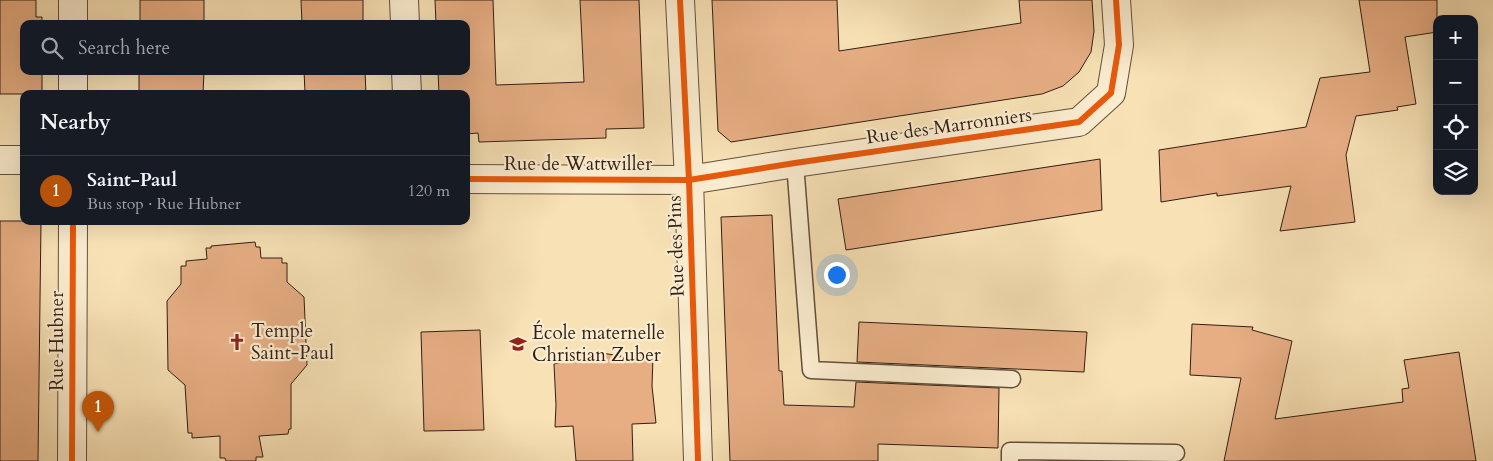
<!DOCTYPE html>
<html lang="en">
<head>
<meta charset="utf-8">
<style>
  :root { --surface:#171b24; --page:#242831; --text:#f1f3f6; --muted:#9ea1a6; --line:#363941; --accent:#b45309 }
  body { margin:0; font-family:Cardo,serif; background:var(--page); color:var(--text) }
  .controls { position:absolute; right:15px; top:15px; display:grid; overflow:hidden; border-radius:10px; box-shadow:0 5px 20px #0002 }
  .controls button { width:45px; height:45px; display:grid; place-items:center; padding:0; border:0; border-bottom:1px solid var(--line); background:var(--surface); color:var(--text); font:25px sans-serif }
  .you { position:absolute; left:836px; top:274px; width:18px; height:18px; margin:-12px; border:4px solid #fff; border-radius:50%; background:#1a73e8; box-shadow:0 0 0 8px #1a73e833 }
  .badge { display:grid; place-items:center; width:32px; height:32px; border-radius:50%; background:var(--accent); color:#fff; font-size:16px; font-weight:700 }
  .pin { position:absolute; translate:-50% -41px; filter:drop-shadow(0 1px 2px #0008) }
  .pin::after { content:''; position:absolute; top:26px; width:18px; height:15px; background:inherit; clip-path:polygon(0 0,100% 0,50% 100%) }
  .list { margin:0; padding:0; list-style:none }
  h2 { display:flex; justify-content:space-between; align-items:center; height:65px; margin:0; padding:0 20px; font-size:21px }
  h2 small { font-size:16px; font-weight:400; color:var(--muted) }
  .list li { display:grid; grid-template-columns:32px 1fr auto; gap:15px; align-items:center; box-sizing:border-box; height:70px; padding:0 20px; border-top:1px solid var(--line) }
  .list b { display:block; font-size:19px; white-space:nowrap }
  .list p { margin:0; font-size:16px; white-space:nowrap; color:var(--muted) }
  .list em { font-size:16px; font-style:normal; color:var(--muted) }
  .icon { flex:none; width:28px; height:28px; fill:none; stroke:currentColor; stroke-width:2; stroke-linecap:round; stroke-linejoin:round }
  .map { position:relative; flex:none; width:1493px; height:461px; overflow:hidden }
  .search { position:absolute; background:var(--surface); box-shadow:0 5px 20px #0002; left:20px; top:20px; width:450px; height:55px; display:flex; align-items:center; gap:12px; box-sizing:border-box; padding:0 18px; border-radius:10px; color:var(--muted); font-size:19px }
  .panel { position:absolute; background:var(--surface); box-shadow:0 5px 20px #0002; left:20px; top:90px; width:450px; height:135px; border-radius:10px }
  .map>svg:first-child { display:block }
  .building { fill:#e7ae84; stroke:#321e14 }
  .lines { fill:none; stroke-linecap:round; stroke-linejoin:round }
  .lane-casing { stroke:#634f3c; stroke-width:19 }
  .street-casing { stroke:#634f3c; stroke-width:30 }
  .lane { stroke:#faeccf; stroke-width:16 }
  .street { stroke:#faeccf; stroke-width:28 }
  .cycleway-casing { stroke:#faeccf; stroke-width:9 }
  .cycleway { stroke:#e8590c; stroke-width:6 }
  .labels { text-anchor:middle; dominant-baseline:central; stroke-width:4.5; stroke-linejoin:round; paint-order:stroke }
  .street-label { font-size:19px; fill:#321e14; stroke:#faeccf }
  .poi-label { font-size:19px; fill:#321e14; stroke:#faeccf; text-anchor:start }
</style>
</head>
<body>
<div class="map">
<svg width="1493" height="461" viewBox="0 0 1493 461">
  <rect width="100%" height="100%" fill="#f7e1b5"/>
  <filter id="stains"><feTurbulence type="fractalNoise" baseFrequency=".004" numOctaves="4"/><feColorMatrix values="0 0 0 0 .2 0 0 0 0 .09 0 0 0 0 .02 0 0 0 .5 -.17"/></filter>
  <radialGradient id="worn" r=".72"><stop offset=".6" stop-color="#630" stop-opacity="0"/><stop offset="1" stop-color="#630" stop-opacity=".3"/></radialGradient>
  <g class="building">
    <path d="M0,0h36v17h6v7h-18v47h18v23h-42z"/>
    <rect x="140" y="0" width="64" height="24"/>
    <path d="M301,0h62v24h-61z"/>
    <path d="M435,0h58l3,85 88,-3 -4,-82h59l5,128 -38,1v9l-127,4 -1,-9 -12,1v-40h-27l-1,-23h28v-47h-30z"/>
    <path d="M712,0h125l2,51 182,-28 -2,-23h73l2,31 -3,21 -12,20 -16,14 -21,8 -311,48 -13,-11z"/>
    <path d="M1359,0h78v32l-32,5 11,67 -19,3 1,3 -42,6 -10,39 9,67 -75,9 11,-45 -74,10v-3l-56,9 -2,-52 147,-23 14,-49 50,-6z"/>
    <path d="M139,71h65l-1,23h-64z"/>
    <path d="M304,71h61l1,23 -61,-2z"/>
    <path d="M1100,159l2,51 -256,40 -8,-51z"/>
    <path d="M772,215l7,156h3l2,34 70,2 2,-25 143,6 -1,60 -120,-4v17h-148l-9,-244z"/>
    <path d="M0,221h41l-3,240h-38z"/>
    <path d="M255,242l1,5h4l1,11h21v5h5v19l17,15 3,68 -16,19v45h-2l-1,5 -29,2 4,21h-7v4h-30l-1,-3h-5v-22l-28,2v-5h-4l-3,-48 -17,-15 -1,-69 14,-17v-18h5v-5l21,-2 -1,-11h5v-2z"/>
    <path d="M859,322l228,10 -3,40 -227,-10z"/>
    <path d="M1192,324l61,3 -1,3 40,11 -17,78 128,-17 -1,-13 7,-1 -5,-28 55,-8 17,109h-252l17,-83 -51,-3z"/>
    <path d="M480,330l4,100 -60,1 -3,-99z"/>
    <path d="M602,353l30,5 21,-1 -1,29 4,37 -24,1 1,37h-57l-3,-35 -18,1 1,-22 -2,-41z"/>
  </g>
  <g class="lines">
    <g class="lane-casing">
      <g id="lane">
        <path d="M795,163l16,207 201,9"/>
        <path d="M1010,461v-10l166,2"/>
      </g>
    </g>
    <g class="street-casing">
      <g id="street">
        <path d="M73,0v24"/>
        <path d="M404,0l1,24"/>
        <path d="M680,0l9,180 9,281"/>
        <path d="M73,71v23"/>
        <path d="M406,71l1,23"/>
        <path d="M0,160h24"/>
        <path d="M466,179l223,1 106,-17 284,-41 32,-29 8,-48 -3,-45"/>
        <path d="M72,461l1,-240"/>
      </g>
    </g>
    <use href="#lane" class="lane"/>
    <use href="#street" class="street"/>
    <g class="cycleway-casing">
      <g id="cycleway">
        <path d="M680,0l9,180 9,281"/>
        <path d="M466,179l223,1 106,-17 284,-41 32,-29 8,-48 -3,-45"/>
        <path d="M72,461l1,-240"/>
      </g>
    </g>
    <use href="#cycleway" class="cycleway"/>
  </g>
  <defs>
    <g id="church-bare" transform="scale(1.35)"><path d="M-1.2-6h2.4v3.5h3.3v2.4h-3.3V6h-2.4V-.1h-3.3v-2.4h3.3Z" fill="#8f2418" stroke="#faeccf" stroke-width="2.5" paint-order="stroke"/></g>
    <g id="school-bare" transform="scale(1.35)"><path d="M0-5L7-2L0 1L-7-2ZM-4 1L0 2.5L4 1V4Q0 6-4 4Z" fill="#8f2418" stroke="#faeccf" stroke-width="2.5" paint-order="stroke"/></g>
  </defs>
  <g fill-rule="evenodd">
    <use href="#church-bare" x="237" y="342"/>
    <use href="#school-bare" x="518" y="344"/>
  </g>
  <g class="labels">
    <g class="street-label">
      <text transform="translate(949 126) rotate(-8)">Rue des Marronniers</text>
      <text x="578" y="164">Rue de Wattwiller</text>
      <text transform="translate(676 246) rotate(-92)">Rue des Pins</text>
      <text transform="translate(57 341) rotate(-90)">Rue Hubner</text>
    </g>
    <g class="poi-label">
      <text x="251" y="331">Temple<tspan x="251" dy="22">Saint-Paul</tspan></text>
      <text x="532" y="333">École maternelle<tspan x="532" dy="22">Christian Zuber</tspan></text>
    </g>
  </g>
  <rect width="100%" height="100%" filter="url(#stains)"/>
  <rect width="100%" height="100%" fill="url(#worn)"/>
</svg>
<div class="controls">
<button>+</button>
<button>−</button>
<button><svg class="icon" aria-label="locate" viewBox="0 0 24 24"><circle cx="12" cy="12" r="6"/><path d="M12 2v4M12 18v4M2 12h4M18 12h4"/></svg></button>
<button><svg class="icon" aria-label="layers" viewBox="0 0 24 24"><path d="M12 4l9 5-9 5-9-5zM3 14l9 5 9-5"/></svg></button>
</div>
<div class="you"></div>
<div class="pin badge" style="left:98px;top:432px">1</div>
<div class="search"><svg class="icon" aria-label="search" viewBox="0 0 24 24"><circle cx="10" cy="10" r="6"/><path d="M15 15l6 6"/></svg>Search here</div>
<section class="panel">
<h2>Nearby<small></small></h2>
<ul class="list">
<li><span class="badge">1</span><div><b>Saint-Paul</b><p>Bus stop · Rue Hubner</p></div><em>120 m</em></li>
</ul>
</section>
</div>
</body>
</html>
